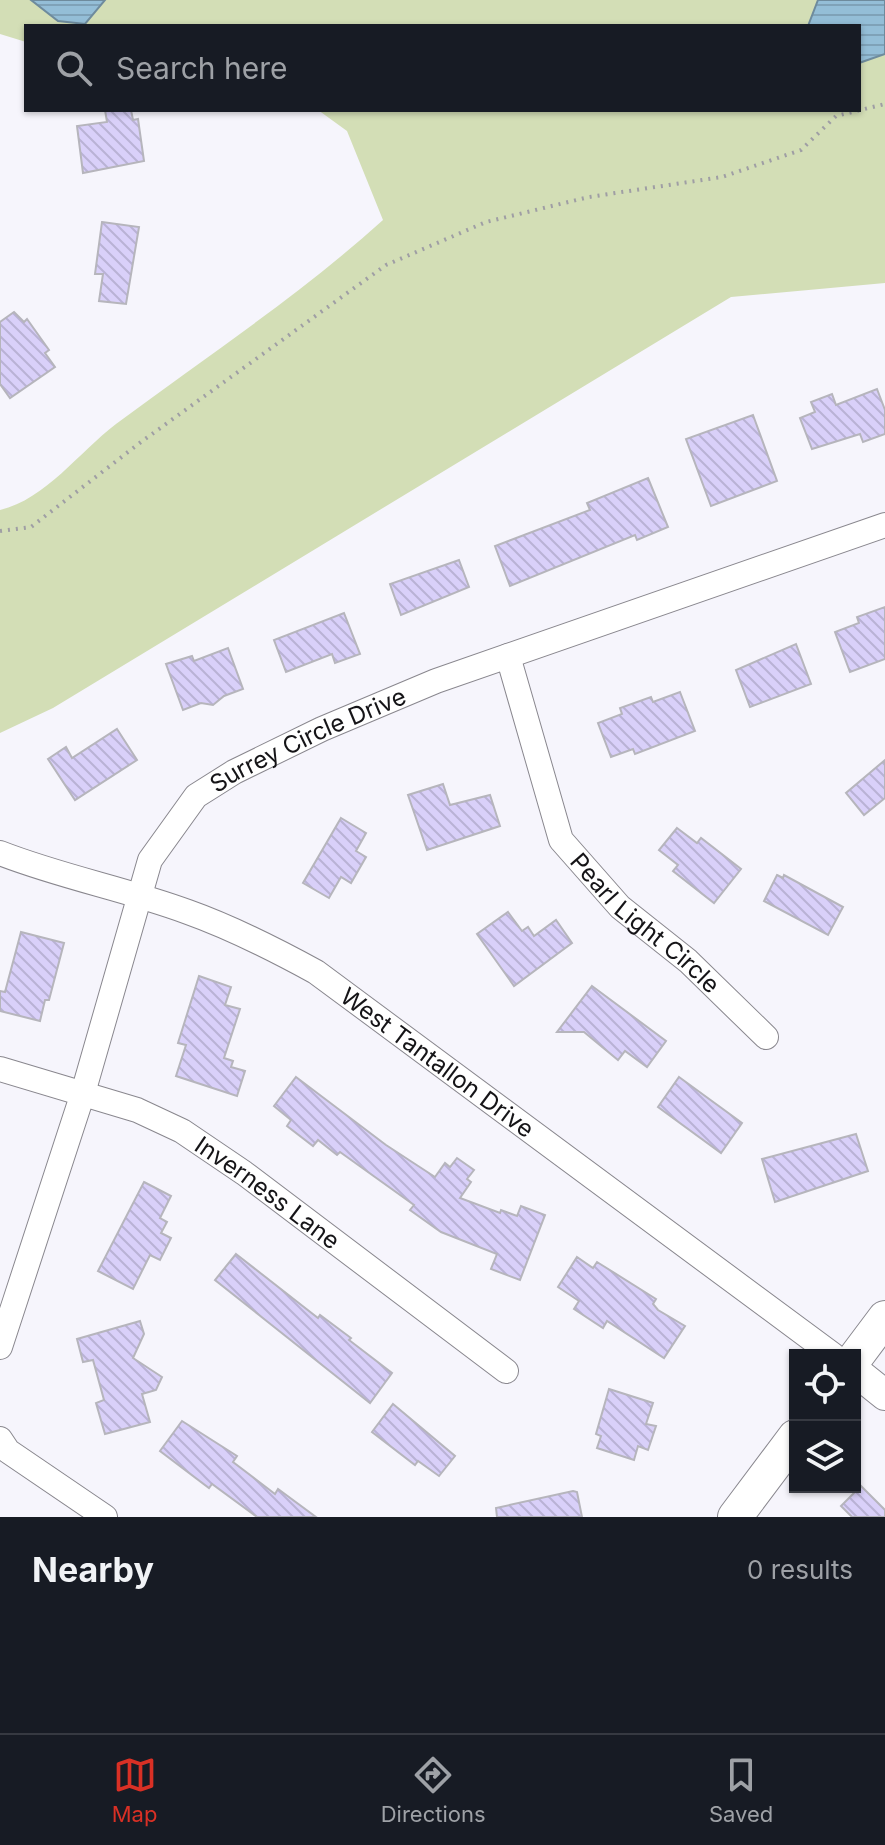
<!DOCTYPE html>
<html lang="en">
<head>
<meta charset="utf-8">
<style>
  :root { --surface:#171b24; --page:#242831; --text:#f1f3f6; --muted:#9ea1a6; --line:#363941; --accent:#d93025 }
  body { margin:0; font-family:Inter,sans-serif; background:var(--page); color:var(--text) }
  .controls { position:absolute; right:24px; bottom:24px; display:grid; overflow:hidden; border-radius:0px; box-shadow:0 2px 6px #0004 }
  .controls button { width:72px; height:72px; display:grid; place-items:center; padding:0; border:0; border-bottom:2px solid var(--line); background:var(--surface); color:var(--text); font:40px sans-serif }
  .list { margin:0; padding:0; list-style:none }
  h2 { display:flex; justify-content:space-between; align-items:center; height:104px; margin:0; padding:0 32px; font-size:34px }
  h2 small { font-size:26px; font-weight:400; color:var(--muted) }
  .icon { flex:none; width:44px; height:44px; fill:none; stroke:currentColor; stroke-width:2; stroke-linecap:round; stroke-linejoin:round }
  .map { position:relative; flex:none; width:885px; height:1517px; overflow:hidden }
  .search { position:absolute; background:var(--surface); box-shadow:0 2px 6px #0004; left:24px; right:24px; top:24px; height:88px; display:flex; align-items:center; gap:20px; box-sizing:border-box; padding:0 28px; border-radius:0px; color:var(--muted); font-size:30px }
  .sheet { height:216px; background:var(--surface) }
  nav { display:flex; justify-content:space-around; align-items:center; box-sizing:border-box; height:112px; border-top:2px solid var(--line); background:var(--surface); font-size:22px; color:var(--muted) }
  nav a { display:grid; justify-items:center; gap:4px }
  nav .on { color:var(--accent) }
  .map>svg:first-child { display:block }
  .grass { fill:#d3deb6 }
  .water { fill:url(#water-rules); stroke:#6e8b9d; stroke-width:2 }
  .building { fill:url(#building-back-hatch); stroke:#b6b5bc; stroke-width:2 }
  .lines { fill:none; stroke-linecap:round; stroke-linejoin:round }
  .minor-casing { stroke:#89878e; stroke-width:26 }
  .tertiary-casing { stroke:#89878e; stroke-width:32 }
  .secondary-casing { stroke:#89878e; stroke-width:36 }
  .path { stroke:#9f9ea4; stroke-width:4; stroke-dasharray:2 6; stroke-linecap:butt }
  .minor { stroke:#fff; stroke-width:24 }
  .tertiary { stroke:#fff; stroke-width:30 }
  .secondary { stroke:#fff; stroke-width:34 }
  .labels { text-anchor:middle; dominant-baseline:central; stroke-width:6; stroke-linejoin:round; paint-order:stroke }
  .street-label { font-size:24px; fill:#151417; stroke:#f6f5fc }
</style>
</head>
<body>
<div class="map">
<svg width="885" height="1517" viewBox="0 0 885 1517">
  <defs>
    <pattern id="water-rules" width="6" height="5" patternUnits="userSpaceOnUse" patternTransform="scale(2)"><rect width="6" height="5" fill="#94bed7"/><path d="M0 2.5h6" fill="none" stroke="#7fa2b8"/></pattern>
    <pattern id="building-back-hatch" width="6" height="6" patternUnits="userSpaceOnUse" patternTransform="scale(2)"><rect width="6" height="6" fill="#d9d0f9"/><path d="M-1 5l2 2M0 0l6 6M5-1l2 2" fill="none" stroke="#b9b2d5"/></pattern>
  </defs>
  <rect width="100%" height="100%" fill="#f6f5fc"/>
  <path class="grass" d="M0,0h885v283l-154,14 -678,411 -53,25v-223c46,-11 79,-58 116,-86 90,-67 184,-129 267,-204l-36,-89 -29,-21h541v-84h-833v16l-26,-8z"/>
  <g class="water">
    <path d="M31,0h74l-20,24 -27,-3z"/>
    <path d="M818,0h67v54l-26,9v-37h-51z"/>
  </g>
  <g class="building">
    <path d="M105,110h26l2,10 5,-1 6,42 -61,12 -6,-47 30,-4z"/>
    <path d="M102,222l37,5 -13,77 -27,-3 4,-27h-8z"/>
    <path d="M14,312l10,10 3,-3 22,31 -4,3 10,14 -45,31 -10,-14v-62z"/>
    <path d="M877,389l8,21v24l-22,8 -3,-8 -48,15 -12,-31 15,-6 -4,-10 21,-8 4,11z"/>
    <path d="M753,415l24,66 -66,25 -25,-67z"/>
    <path d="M648,478l20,49 -31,13 -2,-5 -125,51 -15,-40 95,-36 -3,-7z"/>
    <path d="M459,560l10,27 -68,28 -11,-31z"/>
    <path d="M885,607v52l-35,13 -15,-40 24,-9 -2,-6z"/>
    <path d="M344,613l16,41 -25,9 -3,-9 -46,18 -12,-32z"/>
    <path d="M796,644l15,40 -61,23 -14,-37z"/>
    <path d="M228,648l15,41 -19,7 -11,9 -12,-2 -18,7 -17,-46 26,-8 2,5z"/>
    <path d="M680,692l15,39 -60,23 -2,-5 -22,8 -13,-34 24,-9 -2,-6 31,-11 2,5z"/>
    <path d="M117,729l20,31 -62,40 -27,-41 18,-12 6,11z"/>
    <path d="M885,760v38l-21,17 -18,-22z"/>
    <path d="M443,784l7,21 40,-10 10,31 -73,24 -19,-55z"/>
    <path d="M341,818l25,15 -10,18 10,6 -15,26 -10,-6 -12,21 -26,-15z"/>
    <path d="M677,828l20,15 4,-5 40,31 -27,34 -41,-32 5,-6 -19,-15z"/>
    <path d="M777,875l6,3 1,-3 59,32 -15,28 -64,-34z"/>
    <path d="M508,912l14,19 6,-4 6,9 22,-16 16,23 -58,43 -37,-52z"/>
    <path d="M21,932l43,11 -15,57h-4l-5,21 -40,-10v-20l5,1z"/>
    <path d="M199,976l32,11 -6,18 15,4 -16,49 9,3 -2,6 14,4 -8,25 -61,-20 10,-31 -8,-2z"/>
    <path d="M592,986l74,55 -19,26 -22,-16 -7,9 -34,-28h-27z"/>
    <path d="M296,1077l90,68 49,32 10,-14 5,4 7,-9 17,12 -7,9 4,3 -11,16 40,15 1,-3 16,6 4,-10 24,9 -25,65 -29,-11 6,-15 -56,-22 -31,-22 4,-5 -74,-53 -3,3 -19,-15 -5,6 -26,-20 4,-6 -17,-14z"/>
    <path d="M679,1077l63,46 -21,30 -63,-46z"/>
    <path d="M856,1134l12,37 -93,31 -13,-43z"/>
    <path d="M144,1182l27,14 -11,22 7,4 -6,11 10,5 -11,22 -10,-5 -17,34 -35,-18z"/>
    <path d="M236,1254l82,64 2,-3 31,23 -2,2 43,33 -22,30 -155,-123z"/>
    <path d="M577,1257l16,11 4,-6 59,37 -3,5 5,6 27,16 -21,32 -57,-37 -4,7 -29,-19 5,-8 -21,-14z"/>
    <path d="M140,1321l4,13 -11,24 29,19 -6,13 -14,4 8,28 -45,12 -9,-31 8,-3 -11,-40 -10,2 -6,-23z"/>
    <path d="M609,1389l44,14 -7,21 10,2 -8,24 -10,-4 -4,14 -37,-12 4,-12 -5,-2z"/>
    <path d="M393,1404l62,52 -16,20 -21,-15 -3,4 -43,-33z"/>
    <path d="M182,1421l55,35 -4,6 42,32 3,-5 38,28h-59l-45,-33 -3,4 -49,-37z"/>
    <path d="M861,1486l24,24v7h-33l-11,-11z"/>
    <path d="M573,1491l4,1 5,25h-85l-1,-9z"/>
  </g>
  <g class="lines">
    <g class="minor-casing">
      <g id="minor">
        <path id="s1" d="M508,656l53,184 59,67 68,54 78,76"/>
        <path id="s2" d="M0,853c61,24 126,36 188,59 45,16 86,37 128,60l517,383"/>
        <path id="s3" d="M0,1069l137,41 45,21 62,42 262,198"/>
        <path id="s4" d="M0,1347l83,-254 67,-233 46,-64 38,-24 88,-43 114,-48 449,-156"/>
        <path d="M0,1439l8,12 97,66"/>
      </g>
    </g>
    <g class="tertiary-casing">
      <path id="tertiary" d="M855,1371l30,24"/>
    </g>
    <g class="secondary-casing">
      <g id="secondary">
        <path d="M855,1358l30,-40"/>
        <path d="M735,1517l60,-80"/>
      </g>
    </g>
    <path class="path" d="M0,531l31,-4 110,-85 245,-177 100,-43 103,-25 133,-20 79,-27 35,-34 49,-12"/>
    <use href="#minor" class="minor"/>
    <use href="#tertiary" class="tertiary"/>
    <use href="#secondary" class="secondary"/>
  </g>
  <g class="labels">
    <g class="street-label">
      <text stroke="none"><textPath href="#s4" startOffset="714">Surrey Circle Drive</textPath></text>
      <text stroke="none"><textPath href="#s1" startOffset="310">Pearl Light Circle</textPath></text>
      <text stroke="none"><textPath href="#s2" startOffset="490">West Tantallon Drive</textPath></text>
      <text stroke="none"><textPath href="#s3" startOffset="298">Inverness Lane</textPath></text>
    </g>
  </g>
</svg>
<div class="controls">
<button><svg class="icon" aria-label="locate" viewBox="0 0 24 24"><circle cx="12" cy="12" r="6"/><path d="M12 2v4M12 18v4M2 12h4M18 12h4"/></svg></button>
<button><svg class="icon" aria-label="layers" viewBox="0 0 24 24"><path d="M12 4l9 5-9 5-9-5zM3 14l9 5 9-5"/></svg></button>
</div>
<div class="search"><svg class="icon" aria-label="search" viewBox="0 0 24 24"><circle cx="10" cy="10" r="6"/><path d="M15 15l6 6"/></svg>Search here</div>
</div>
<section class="sheet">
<h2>Nearby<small>0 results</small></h2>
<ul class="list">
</ul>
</section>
<nav>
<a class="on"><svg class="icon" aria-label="map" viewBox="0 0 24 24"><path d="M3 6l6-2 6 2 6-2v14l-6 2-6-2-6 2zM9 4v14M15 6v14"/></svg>Map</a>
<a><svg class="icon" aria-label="directions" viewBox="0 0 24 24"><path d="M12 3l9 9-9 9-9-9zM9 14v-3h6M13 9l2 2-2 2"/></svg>Directions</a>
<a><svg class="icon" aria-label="saved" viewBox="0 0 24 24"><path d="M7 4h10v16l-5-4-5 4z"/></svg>Saved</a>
</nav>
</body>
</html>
